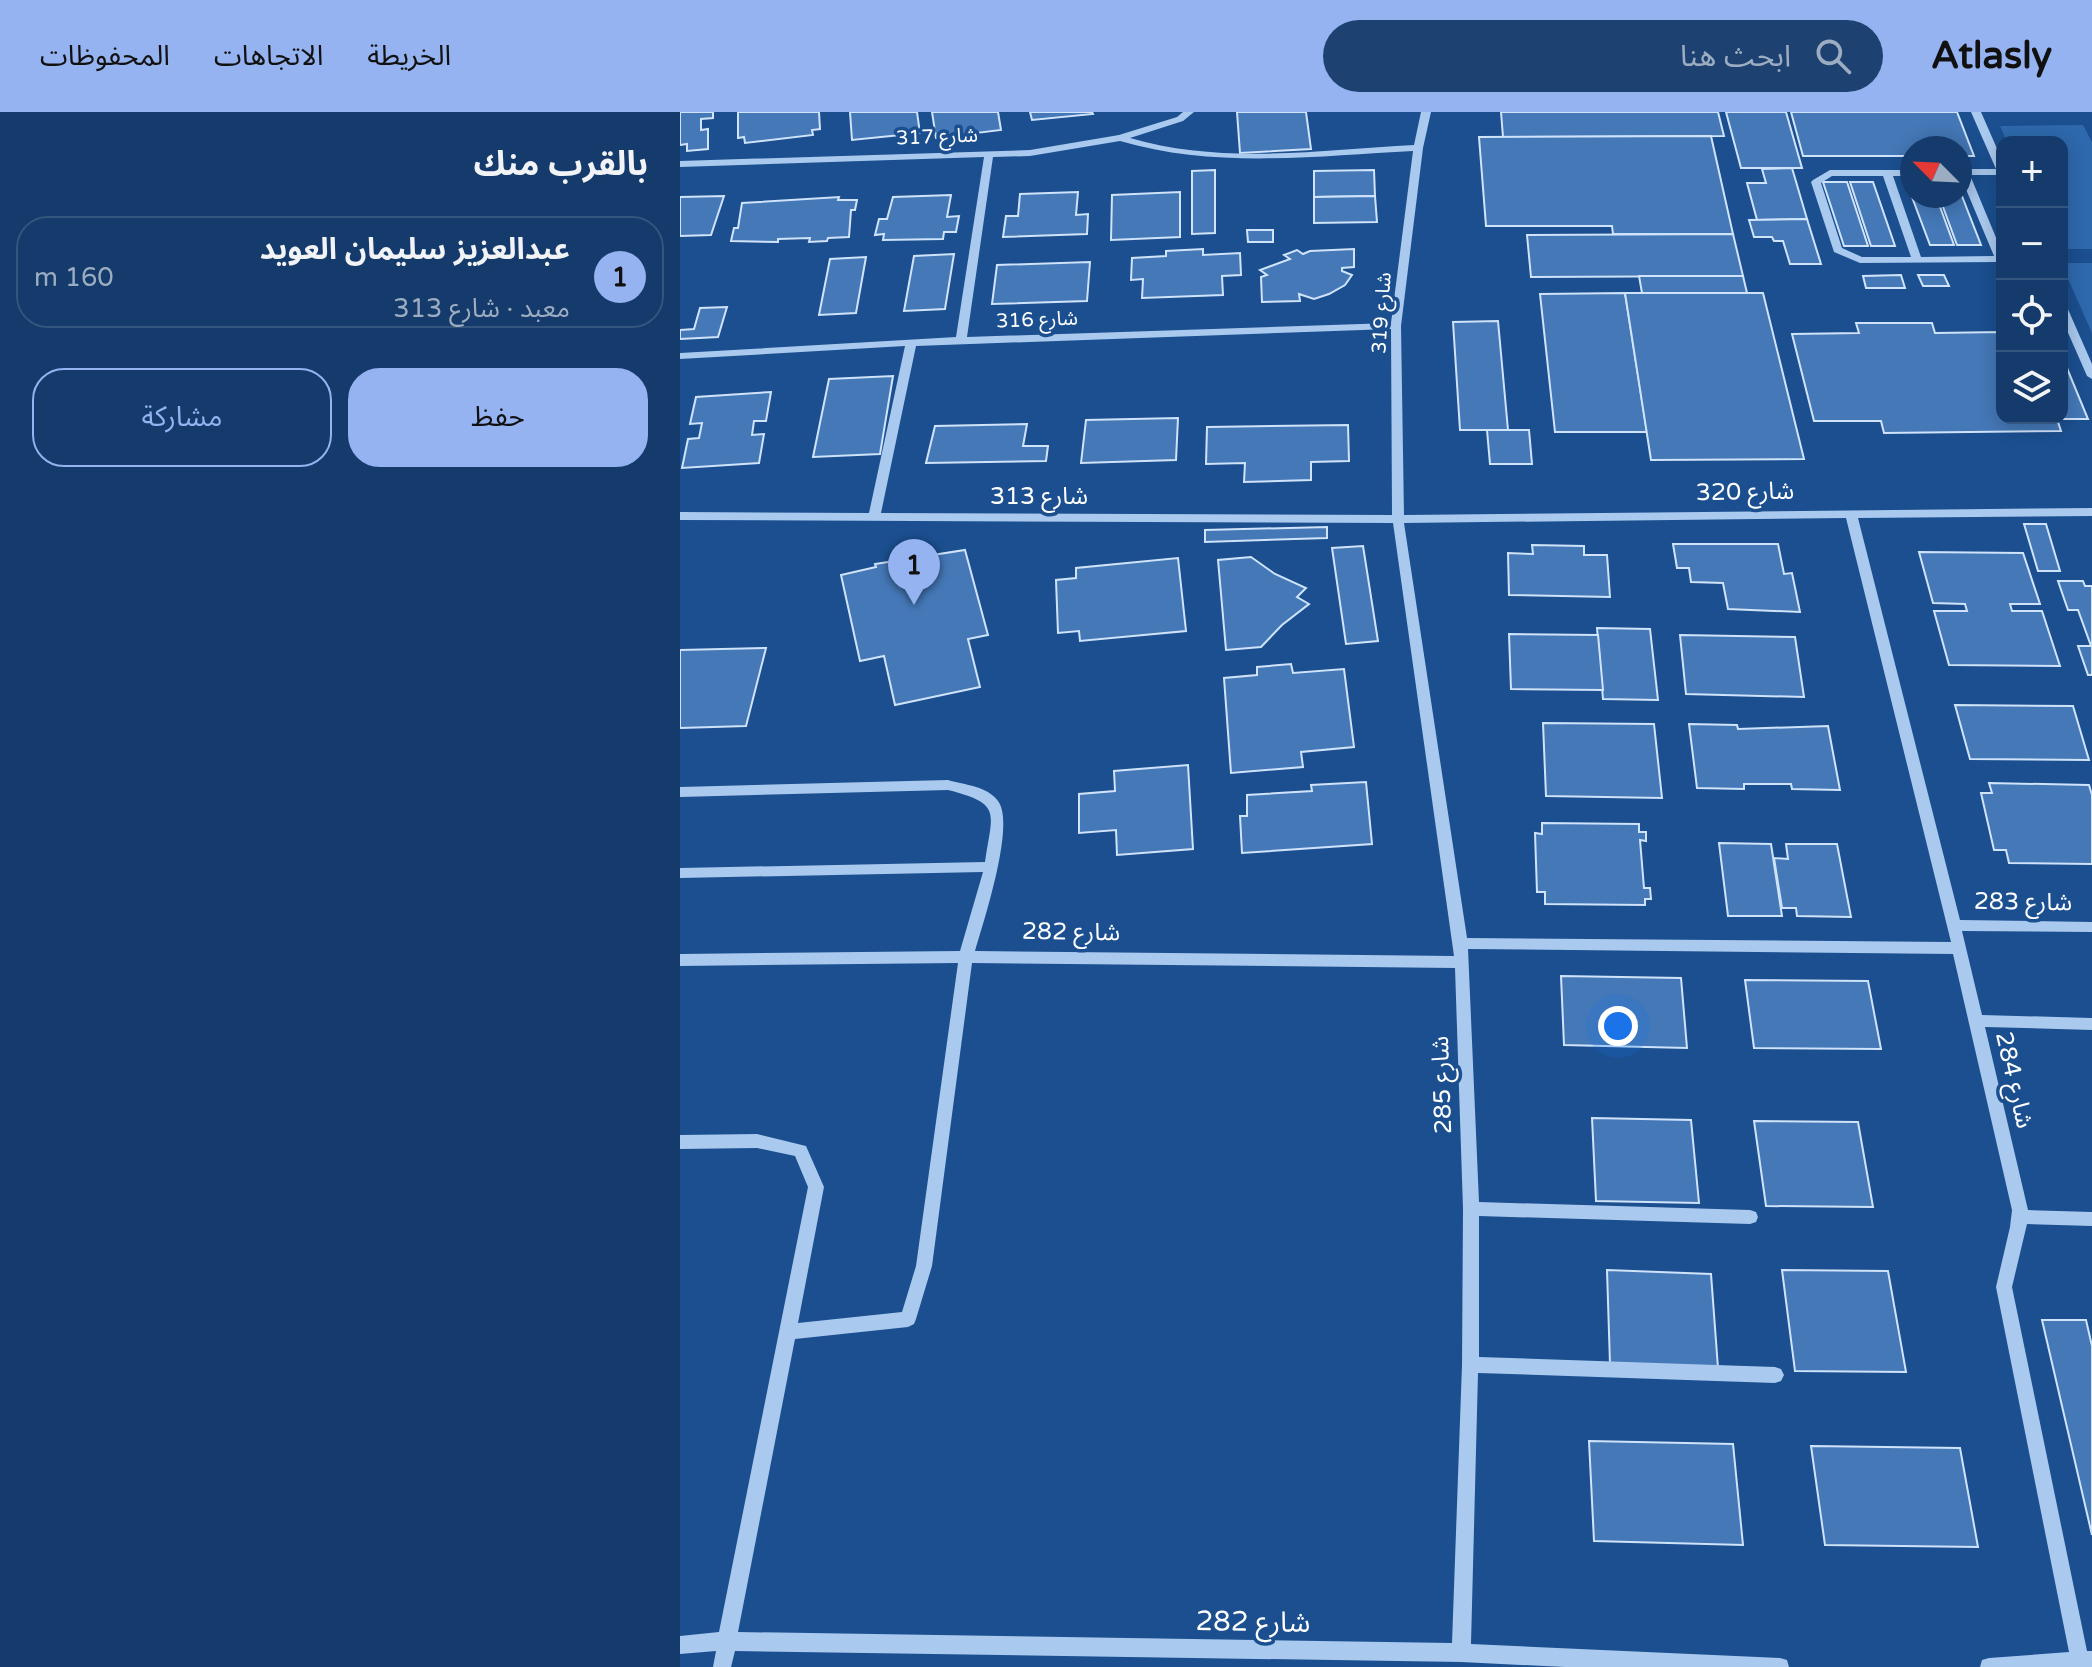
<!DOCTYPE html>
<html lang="ar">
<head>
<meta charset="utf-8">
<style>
  :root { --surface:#143b6b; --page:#1d4271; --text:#f1f3f6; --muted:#9dadc1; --line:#33557e; --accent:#95b2f1 }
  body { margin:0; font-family:"Varela Round","Noto Sans Arabic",sans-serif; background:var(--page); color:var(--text); direction:rtl }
  .controls { position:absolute; right:24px; top:24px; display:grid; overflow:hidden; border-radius:16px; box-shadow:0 4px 20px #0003 }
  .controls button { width:72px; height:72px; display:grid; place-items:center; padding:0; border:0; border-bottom:2px solid var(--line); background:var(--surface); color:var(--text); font:40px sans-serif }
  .compass { position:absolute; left:1220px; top:24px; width:72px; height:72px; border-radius:50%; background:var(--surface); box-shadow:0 4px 20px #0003; rotate:294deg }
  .you { position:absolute; left:938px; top:914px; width:28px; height:28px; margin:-20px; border:6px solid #fff; border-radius:50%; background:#1a73e8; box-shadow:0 0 0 12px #1a73e833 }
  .badge { display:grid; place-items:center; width:52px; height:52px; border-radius:50%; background:var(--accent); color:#111; font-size:26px; font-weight:700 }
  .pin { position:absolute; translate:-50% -66px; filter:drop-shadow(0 2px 4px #0008) }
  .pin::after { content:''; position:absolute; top:42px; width:28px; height:24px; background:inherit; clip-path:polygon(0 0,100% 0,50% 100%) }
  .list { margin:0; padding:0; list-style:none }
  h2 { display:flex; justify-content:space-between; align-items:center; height:104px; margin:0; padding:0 32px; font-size:34px }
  h2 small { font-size:26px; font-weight:400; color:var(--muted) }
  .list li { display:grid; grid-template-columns:52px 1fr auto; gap:24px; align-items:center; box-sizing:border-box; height:112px; margin:0 16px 16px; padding:0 16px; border:2px solid var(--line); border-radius:32px }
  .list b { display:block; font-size:30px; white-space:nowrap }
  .list p { margin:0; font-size:26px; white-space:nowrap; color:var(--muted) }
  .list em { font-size:26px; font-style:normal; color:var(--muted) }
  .actions { display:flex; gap:16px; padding:24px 32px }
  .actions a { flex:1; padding:18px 0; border:2px solid var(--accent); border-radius:32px; text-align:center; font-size:28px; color:var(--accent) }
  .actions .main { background:var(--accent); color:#111 }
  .icon { flex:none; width:44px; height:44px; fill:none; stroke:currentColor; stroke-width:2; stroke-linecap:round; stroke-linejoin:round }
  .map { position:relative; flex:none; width:1412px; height:1555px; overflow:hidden; direction:ltr }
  header { display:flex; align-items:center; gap:48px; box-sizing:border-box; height:112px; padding:0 40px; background:var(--accent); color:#111 }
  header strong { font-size:38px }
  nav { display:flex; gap:44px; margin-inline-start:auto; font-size:28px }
  .search { width:560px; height:72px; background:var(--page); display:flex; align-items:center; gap:20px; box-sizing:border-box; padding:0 28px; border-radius:44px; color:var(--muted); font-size:30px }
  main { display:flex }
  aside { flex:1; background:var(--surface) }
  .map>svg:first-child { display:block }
  .green { fill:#2e69ad }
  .building { fill:#4478b7; stroke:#cfe3fa; stroke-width:2 }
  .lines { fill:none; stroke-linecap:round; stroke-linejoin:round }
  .minor { fill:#a9c9ee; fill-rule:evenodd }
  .labels { text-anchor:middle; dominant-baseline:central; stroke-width:7; stroke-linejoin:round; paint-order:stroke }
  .far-street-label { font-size:20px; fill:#fff; stroke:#1b4f8f }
  .street-label { font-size:24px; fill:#fff; stroke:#1b4f8f }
  .near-street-label { font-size:28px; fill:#fff; stroke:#1b4f8f }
</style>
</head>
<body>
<header>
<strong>Atlasly</strong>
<div class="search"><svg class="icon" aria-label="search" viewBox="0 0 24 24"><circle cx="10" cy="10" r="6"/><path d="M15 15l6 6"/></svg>ابحث هنا</div>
<nav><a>الخريطة</a><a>الاتجاهات</a><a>المحفوظات</a></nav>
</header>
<main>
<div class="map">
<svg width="1412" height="1555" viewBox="0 0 1412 1555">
  <rect width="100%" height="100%" fill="#1b4f8f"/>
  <g class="green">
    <path d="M1403,13l9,17v107h-30v-107h-55l-7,-16z"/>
    <path d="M1382,151h30v70l-30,-68z"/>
  </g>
  <g class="building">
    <path d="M0,0h33v6l-12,1v11l7,-1v20l-21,2v-7l-7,1z"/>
    <path d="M58,0h81l1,17 -8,1 1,5 -68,8 -1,-6 -6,1z"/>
    <path d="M170,0h67l3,21 -68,7z"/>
    <path d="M252,0h66l3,18 -65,8z"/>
    <path d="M350,0h62l1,2 -61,6z"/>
    <path d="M557,0h69l5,37 -71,4z"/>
    <path d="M821,0h217l6,24 -221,1z"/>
    <path d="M1046,0h60l16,56h-61z"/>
    <path d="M1111,0h166l17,44h-14v-8h-48v8h-109z"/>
    <path d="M1031,24l22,98h-120l-1,-8h-126l-7,-89z"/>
    <path d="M1112,56l15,51 -50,1 -10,-37h19l-4,-14z"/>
    <path d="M535,58v63l-23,1v-63z"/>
    <path d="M694,58l1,26 -61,1v-26z"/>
    <path d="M1226,69h6v15h24l18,49h-24z"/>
    <path d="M1143,70h24l21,64h-24z"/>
    <path d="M1170,70h23l22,64h-24z"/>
    <path d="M1280,79l21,54h-24l-18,-49h21z"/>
    <path d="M398,80l-2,23 12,-1 -1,20 -84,3 3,-21h12l2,-22z"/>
    <path d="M500,80v45l-69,3 1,-45z"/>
    <path d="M271,83l-4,22 12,-1 -3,16h-12l-1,7 -60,1 1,-6 -9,1 4,-16h8l6,-22z"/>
    <path d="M44,84l-13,39 -31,1v-39z"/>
    <path d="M695,84l2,26 -63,1v-26z"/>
    <path d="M159,85l-1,3h19l-2,10h-4l-2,27 -21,1 -1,3 -18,1 1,-4 -32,1v3l-47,-1 3,-13h4l4,-25z"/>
    <path d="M1127,107l14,45h-31l-7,-23h-9l-2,-4h-18l-5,-17z"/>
    <path d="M567,118h26v12h-25z"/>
    <path d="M1053,122l10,42 -212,1 -4,-42z"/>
    <path d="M523,137v6l37,-2 1,22 -19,1 1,19 -81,3 1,-19 -12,1 1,-22 34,-2v-5z"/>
    <path d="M674,137v18l-12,1v3l10,4 -7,10 -16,9 -15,5 -15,-5 1,7 -38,1 -1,-25 6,-2 -7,-5 30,-11 -6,-4 13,-5 6,4 7,-3z"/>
    <path d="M274,142l-9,55 -41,2 10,-55z"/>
    <path d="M186,145l-10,56 -37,2 11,-56z"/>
    <path d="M410,150l-3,39 -95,3 5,-39z"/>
    <path d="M1221,163l4,13h-39l-3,-12z"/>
    <path d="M1238,163h26l5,11h-26z"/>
    <path d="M959,164h104l4,17h-105z"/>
    <path d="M945,181l22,139h-92l-15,-138z"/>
    <path d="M945,181h138l41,166 -153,1z"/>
    <path d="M47,195l-9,30 -38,2v-9l14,-1 6,-21z"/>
    <path d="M818,209l10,109h-48l-7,-108z"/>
    <path d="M1176,211h76l3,10 67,-1v86h60v-62l26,63h-31l4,12 -177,2 -3,-12h-67l-22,-87 67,-1z"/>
    <path d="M213,264l-13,78 -67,3 16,-78z"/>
    <path d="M91,280l-5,29h-12l-2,14 12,-1 -5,29 -77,5 6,-29 11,-1 3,-15 -12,1 6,-27z"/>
    <path d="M498,306l-2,42 -95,3 5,-43z"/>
    <path d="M347,312l-4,22h25l-2,15 -120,2 9,-37z"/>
    <path d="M668,313l1,36 -38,1v18l-67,2 1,-19 -39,1 1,-37z"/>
    <path d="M807,318h42l3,34h-42z"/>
    <path d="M1344,412h22l14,47h-22z"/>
    <path d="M647,415v11l-122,4v-12z"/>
    <path d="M993,432h105l6,30 8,-1 8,39 -72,-3 -5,-26 -32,-1 -2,-14h-12z"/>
    <path d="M852,433l52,1v9h23l3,42 -101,-2 -1,-42 25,1z"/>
    <path d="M683,434l15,95 -32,3 -14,-96z"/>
    <path d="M285,438l23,85 -20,4 12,48 -85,18 -11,-49 -24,5 -19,-86 35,-8 -1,-3z"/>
    <path d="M1239,440l104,1 17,51h-30l2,7h30l18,55 -111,-1 -15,-54h33l-2,-7 -32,-1z"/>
    <path d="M571,445l24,17 31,14 -9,9 12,7 -27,21 -21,22 -35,3 -8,-90z"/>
    <path d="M498,446l8,73 -106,10 -1,-10 -21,2 -2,-53 20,-2v-10z"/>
    <path d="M1378,469h25l2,5h7v89h-4l-10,-29h13l-13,-36h-10z"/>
    <path d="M917,516l53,1 8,71 -55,-1z"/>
    <path d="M829,522l89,1 5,55 -92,-1z"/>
    <path d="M1000,523l115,2 9,60 -118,-3z"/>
    <path d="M86,536l-20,78 -66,2v-78z"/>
    <path d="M611,552l2,9 51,-4 10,78 -53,5 2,15 -72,6 -7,-95 33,-3v-8z"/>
    <path d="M1275,593l118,1 16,54 -119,-1z"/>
    <path d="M863,611l111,1 8,74 -116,-2z"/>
    <path d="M1009,612l48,1 1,4 90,-3 12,64 -48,-1 -1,-5h-47v5l-47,-1z"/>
    <path d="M508,653l5,84 -76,6 -1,-25 -37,3v-39l36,-3 -1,-20z"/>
    <path d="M686,670l6,62 -130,9 -2,-37h7v-21l65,-4 -1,-6z"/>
    <path d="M1309,671l100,2 3,10v69l-83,-1 -3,-13h-12l-13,-57h11z"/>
    <path d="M862,711l97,1v8h7v9l-6,-1 4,48h6l1,11h-6v6l-100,-1v-12h-8l-2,-59 7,1z"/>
    <path d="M1039,731l52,1 11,72h-54z"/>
    <path d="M1106,732h51l14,73 -54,-1 -1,-8h-14l-8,-50 14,1z"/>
    <path d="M881,864l120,2 6,70 -123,-3z"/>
    <path d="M1065,868l123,1 13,68 -127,-1z"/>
    <path d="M912,1006l99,2 8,83 -103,-2z"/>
    <path d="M1074,1009l104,1 15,85 -107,-1z"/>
    <path d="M927,1158l104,4 7,94 -108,-4z"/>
    <path d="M1102,1158l106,1 18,101 -111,-1z"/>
    <path d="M1362,1208h44l6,26v189z"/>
    <path d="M909,1329l144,3 10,101 -149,-4z"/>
    <path d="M1131,1334l149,2 18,99 -153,-2z"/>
  </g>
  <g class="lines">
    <g class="minor">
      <path d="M503,0h11l-11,9 -53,17c91,27 190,12 284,7l7,-33h10l-8,36 -22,178 3,189 688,-7v8l-234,2 102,402 132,2v10l-130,-1 20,84 110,3v12l-107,-3 43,183 64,2v14l-65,-2 -15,63 75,364h5v16h-112l2,-7 7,-2 80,-6 -73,-365 14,-60 2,-17 -59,-256 -485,-5 11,253 271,8 6,2 2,5 -2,5 -6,2 -271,-8v141l296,10 6,2 3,6 -3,6 -6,2 -297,-10 -7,271 309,14 7,2 2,7h-224l-104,-5 -726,-11 -4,16h-18l3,-16 -36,3v-18l39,-4 89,-445 -13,-31 -38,-8 -77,1v-14l77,-1 49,12 18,41 -26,136 104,-11 14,-46 42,-303 -278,3v-12l280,-3 23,-79 -303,6v-10l305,-6c7,-50 18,-58 -37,-72l-268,7v-10l268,-7c17,5 39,6 50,21 18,23 -15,122 -23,150l479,5 -61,-433 -713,-3v-8l189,1 36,-167 -225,13v-6l276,-16 28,-180 -304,10v-6l350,-11 89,-15 58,-18zM440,29c95,28 195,15 293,10l-22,172 -424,14 26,-180 37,-1zM711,217l1,186 -511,-2 35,-167zM1166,406l105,424 -484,-4 -63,-415zM292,851l483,5 8,241 -1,156 -10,278 -714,-11 57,-293 113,-12 6,-3 2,-5 16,-53z"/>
      <path d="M1291,0h10l21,48v15h-32l32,77v10l-142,1 -26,-11 -23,-70 2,-2 17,-10h82v6h-19l28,81 73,-1 -34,-81v-6h36zM1152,64h51l28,81h-49l-20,-9 -21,-65z"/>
      <path d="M1382,192l5,3 25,57v15l-5,-3 -25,-57z"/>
    </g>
  </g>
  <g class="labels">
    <g class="far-street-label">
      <text transform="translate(257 25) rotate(-2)">شارع 317</text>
      <text transform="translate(702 201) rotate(-86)">شارع 319</text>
      <text transform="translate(357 208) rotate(-2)">شارع 316</text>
    </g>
    <g class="street-label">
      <text transform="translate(1065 380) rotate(-1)">شارع 320</text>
      <text x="359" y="384">شارع 313</text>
      <text transform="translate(1343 790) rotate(1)">شارع 283</text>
      <text transform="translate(391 820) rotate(1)">شارع 282</text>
      <text transform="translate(1334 968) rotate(77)">شارع 284</text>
      <text transform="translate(762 973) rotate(-92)">شارع 285</text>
    </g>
    <g class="near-street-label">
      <text transform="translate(573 1510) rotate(1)">شارع 282</text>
    </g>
  </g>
</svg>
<div class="controls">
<button>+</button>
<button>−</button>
<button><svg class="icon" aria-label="locate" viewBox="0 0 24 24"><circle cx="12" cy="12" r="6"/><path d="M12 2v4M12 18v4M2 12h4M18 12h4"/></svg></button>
<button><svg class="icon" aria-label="layers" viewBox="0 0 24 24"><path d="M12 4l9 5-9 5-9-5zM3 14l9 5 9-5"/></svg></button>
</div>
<svg class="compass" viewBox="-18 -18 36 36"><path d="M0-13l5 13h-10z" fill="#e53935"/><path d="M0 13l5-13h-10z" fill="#9dadc1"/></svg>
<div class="you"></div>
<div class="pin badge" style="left:234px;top:493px">1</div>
</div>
<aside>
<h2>بالقرب منك<small></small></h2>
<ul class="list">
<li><span class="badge">1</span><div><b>عبدالعزيز سليمان العويد</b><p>معبد · شارع 313</p></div><em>160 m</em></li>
</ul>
<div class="actions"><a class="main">حفظ</a><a>مشاركة</a></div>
</aside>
</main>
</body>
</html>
